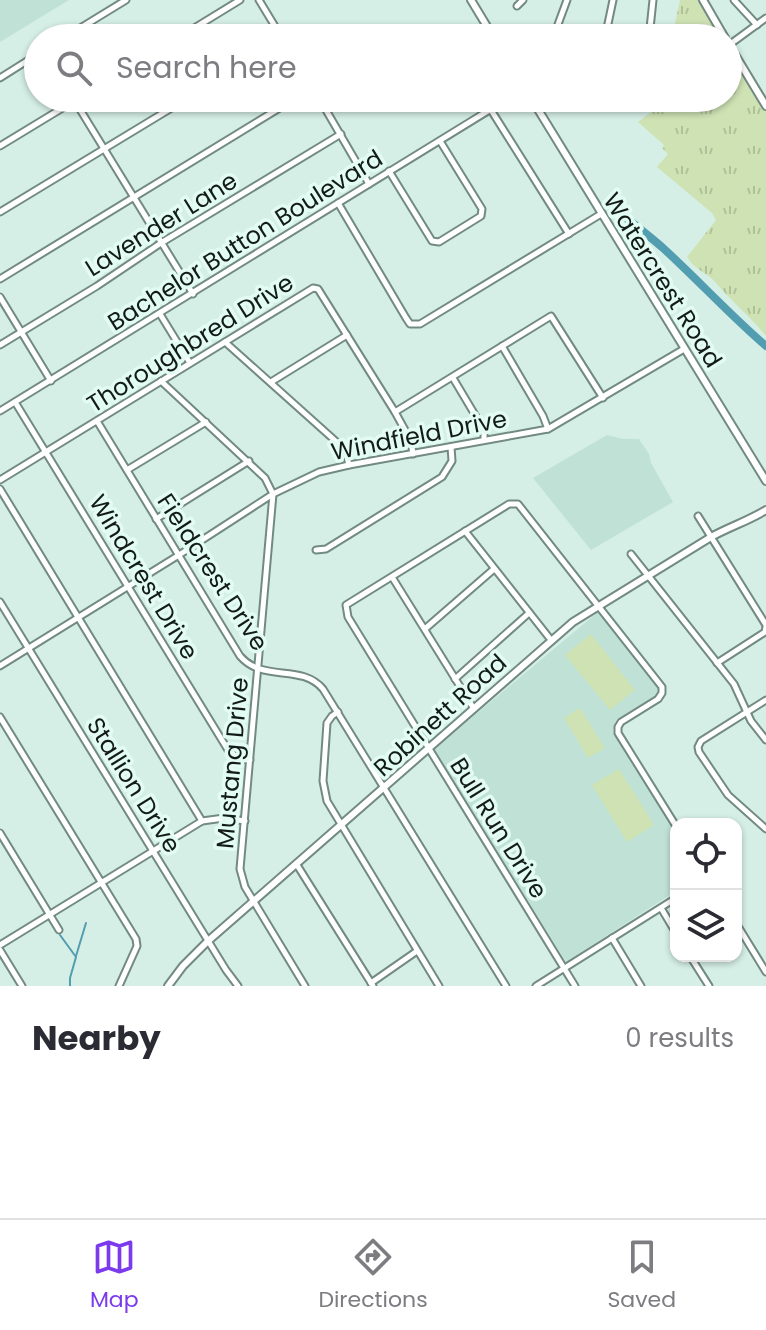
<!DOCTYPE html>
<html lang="en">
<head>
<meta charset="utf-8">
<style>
  :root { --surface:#fff; --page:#f2f2f3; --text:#2b2b33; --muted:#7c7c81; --line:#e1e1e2; --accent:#7c3aed }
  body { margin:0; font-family:Poppins,sans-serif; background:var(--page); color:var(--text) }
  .controls { position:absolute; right:24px; bottom:24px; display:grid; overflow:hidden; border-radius:16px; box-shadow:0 2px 6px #0004 }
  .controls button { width:72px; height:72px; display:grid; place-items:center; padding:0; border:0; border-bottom:2px solid var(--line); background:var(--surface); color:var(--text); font:40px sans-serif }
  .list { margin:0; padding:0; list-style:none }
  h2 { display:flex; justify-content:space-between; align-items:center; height:104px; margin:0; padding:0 32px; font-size:34px }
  h2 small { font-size:26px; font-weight:400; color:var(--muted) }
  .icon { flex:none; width:44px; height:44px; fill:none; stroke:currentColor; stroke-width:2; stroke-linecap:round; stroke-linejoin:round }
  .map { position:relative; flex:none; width:766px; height:986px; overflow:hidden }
  .search { position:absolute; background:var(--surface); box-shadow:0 2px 6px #0004; left:24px; right:24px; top:24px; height:88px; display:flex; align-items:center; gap:20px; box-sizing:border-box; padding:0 28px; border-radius:44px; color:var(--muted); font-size:30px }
  .sheet { height:232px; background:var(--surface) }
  nav { display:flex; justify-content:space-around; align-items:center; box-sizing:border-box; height:112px; border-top:2px solid var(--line); background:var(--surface); font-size:22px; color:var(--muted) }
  nav a { display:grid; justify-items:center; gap:4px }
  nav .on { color:var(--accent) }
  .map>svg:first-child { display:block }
  .built { fill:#c0e2d6 }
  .grass { fill:#cee2b4 }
  .park { fill:url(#park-tufts) }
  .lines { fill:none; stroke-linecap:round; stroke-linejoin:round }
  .stream { stroke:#539db1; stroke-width:2 }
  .river { stroke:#539db1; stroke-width:8 }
  .minor-casing { stroke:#728a82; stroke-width:9 }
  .tertiary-casing { stroke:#728a82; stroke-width:10 }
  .minor { stroke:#fff; stroke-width:5 }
  .tertiary { stroke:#fff; stroke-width:6 }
  .labels { text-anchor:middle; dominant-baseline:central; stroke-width:7; stroke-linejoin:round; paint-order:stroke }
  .street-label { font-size:24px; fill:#121b18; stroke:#e3fcf3 }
</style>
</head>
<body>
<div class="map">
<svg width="766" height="986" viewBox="0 0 766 986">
  <defs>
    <pattern id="park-tufts" width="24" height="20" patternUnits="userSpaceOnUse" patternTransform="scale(2)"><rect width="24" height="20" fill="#cee2b4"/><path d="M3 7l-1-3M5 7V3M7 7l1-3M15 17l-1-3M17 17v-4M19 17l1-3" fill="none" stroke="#b0c19a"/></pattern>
  </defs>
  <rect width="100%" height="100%" fill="#d5efe6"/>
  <g class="built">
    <path d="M0,0h69l-69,42z"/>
    <path d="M607,435l16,4h16l10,15 2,9 22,39 -82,48 -58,-72z"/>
    <path d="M598,612l60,76 -1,7 -41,25 -3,11 63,102v58l-110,71 -132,-213z"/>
  </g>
  <g class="grass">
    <path d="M591,634l44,56 -25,20 -45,-55z"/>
    <path d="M580,708l25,40 -17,10 -24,-40z"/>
    <path d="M619,769l35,56 -27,17 -35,-57z"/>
  </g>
  <g class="park">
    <path d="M680,0h20l23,38h-51z"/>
    <path d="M728,47l38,62v227c-15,-19 -34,-34 -50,-53 -9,-11 -20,-12 -29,-26l29,-37 -4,-7 -55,-46 11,-13 -6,-6 2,-3 -26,-23 17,-13 3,-11h70z"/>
  </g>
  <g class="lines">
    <g class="stream">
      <path d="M60,935l16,22 -6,21v8"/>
      <path d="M76,956l10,-33"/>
    </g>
    <path class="river" d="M610,205c17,14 36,28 53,43 35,32 67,67 103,98"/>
    <g class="minor-casing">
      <g id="minor">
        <path d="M259,0l23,38"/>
        <path d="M734,0l23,25"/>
        <path d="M517,6l6,-6"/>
        <path d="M64,38l62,-38"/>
        <path d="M178,38l62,-38"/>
        <path d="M553,38l14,-38"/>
        <path d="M605,38l8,-38"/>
        <path d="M649,38l4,-38"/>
        <path d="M729,45l37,-27"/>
        <path d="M0,78l38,-24"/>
        <path d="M73,98l120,196"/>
        <path d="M319,98l50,86"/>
        <path d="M576,98v3"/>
        <path d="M491,110l78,124"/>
        <path d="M0,146l79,-48"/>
        <path d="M389,171l43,70 7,1 42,-26 1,-7 -42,-68"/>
        <path d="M338,203l68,115 4,6h10l181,-110"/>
        <path d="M0,212l188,-114"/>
        <path d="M0,279l296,-181"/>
        <path d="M0,297l51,84"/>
        <path d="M160,314l30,49"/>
        <path d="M225,342l115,103 6,8 3,12"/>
        <path d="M0,345l97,-59 64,-43 180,-109"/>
        <path d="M502,346l41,70 5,13"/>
        <path d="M453,378l31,52v10"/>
        <path d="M161,381l104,97 8,16 -33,375 5,18 60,99"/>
        <path d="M271,382l76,-47"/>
        <path d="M15,402l213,348 11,9 11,1"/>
        <path d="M0,411l509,-313"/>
        <path d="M395,412l156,-96 52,82"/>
        <path d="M97,421l143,235c23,27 61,7 83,33l183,297"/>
        <path d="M127,470l79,-48"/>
        <path d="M0,480l313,-192 5,1 77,123 16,29 2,13"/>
        <path d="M0,489l202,332"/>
        <path d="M698,516l68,109"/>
        <path d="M156,519l93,-58"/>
        <path d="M465,531l86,109"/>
        <path d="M316,550l10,-1 116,-72 10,-16 -1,-14"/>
        <path d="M631,554l103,130 17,37 15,19"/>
        <path d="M392,577l82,132"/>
        <path d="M0,602l226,368 12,16"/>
        <path d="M426,628l68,-59"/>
        <path d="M717,663l48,-31 1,-5"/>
        <path d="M0,666l179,-111 94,-61 46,-22 30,-7 199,-36 136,-80"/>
        <path d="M455,679l74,-66"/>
        <path d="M766,700l-65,41 -3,6 1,5 29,43 38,34"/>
        <path d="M338,712l-6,4 -5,7 -4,58 4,20 112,185"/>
        <path d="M0,717l136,222 1,7 -18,40"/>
        <path d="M0,833l59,97"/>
        <path d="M297,865l76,121"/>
        <path d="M661,908l15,25"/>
        <path d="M736,923l30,49"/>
        <path d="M612,938l29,48"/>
        <path d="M0,945l202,-124 22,-3 21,3"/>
        <path d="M0,950l22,36"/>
        <path d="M690,956l19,30"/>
        <path d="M371,983l46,-32"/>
        <path d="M536,986l140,-88"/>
        <path d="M575,986l-227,-369 -2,-12 163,-101h9l144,183v6l-4,6 -37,23 -3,5v6l58,93"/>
      </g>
    </g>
    <g class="tertiary-casing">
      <g id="tertiary">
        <path d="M471,0l23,38"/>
        <path d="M703,0l22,38"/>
        <path d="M728,43l38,63"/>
        <path d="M531,98l235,383"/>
        <path d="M168,986l15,-20 25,-25 365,-319 138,-85c18,-10 37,-16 55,-27"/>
      </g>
    </g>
    <use href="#minor" class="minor"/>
    <use href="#tertiary" class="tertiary"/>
  </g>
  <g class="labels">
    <g class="street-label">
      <text transform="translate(161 224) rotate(-32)">Lavender Lane</text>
      <text transform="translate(245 240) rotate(-32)">Bachelor Button Boulevard</text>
      <text transform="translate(663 280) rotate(58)">Watercrest Road</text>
      <text transform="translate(190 343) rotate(-32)">Thoroughbred Drive</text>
      <text transform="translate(419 435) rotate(-11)">Windfield Drive</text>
      <text transform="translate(213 572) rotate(57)">Fieldcrest Drive</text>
      <text transform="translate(144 577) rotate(59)">Windcrest Drive</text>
      <text transform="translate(440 715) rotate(-42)">Robinett Road</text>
      <text transform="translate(232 763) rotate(-85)">Mustang Drive</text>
      <text transform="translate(134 785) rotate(58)">Stallion Drive</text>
      <text transform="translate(499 828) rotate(58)">Bull Run Drive</text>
    </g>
  </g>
</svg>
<div class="controls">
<button><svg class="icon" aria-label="locate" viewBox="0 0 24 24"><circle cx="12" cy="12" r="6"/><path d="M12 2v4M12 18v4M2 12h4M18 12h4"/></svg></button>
<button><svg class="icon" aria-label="layers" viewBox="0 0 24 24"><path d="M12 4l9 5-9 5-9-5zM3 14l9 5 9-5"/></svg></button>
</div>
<div class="search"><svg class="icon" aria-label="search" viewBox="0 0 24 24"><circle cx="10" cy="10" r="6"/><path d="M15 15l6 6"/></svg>Search here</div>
</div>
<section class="sheet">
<h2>Nearby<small>0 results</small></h2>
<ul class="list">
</ul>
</section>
<nav>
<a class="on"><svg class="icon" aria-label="map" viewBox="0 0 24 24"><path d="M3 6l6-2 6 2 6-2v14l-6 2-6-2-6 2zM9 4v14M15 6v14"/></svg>Map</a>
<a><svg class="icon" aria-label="directions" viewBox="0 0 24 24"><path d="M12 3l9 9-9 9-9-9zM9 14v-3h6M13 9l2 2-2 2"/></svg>Directions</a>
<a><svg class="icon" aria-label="saved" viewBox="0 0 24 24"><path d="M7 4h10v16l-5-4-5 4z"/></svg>Saved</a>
</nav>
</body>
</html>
